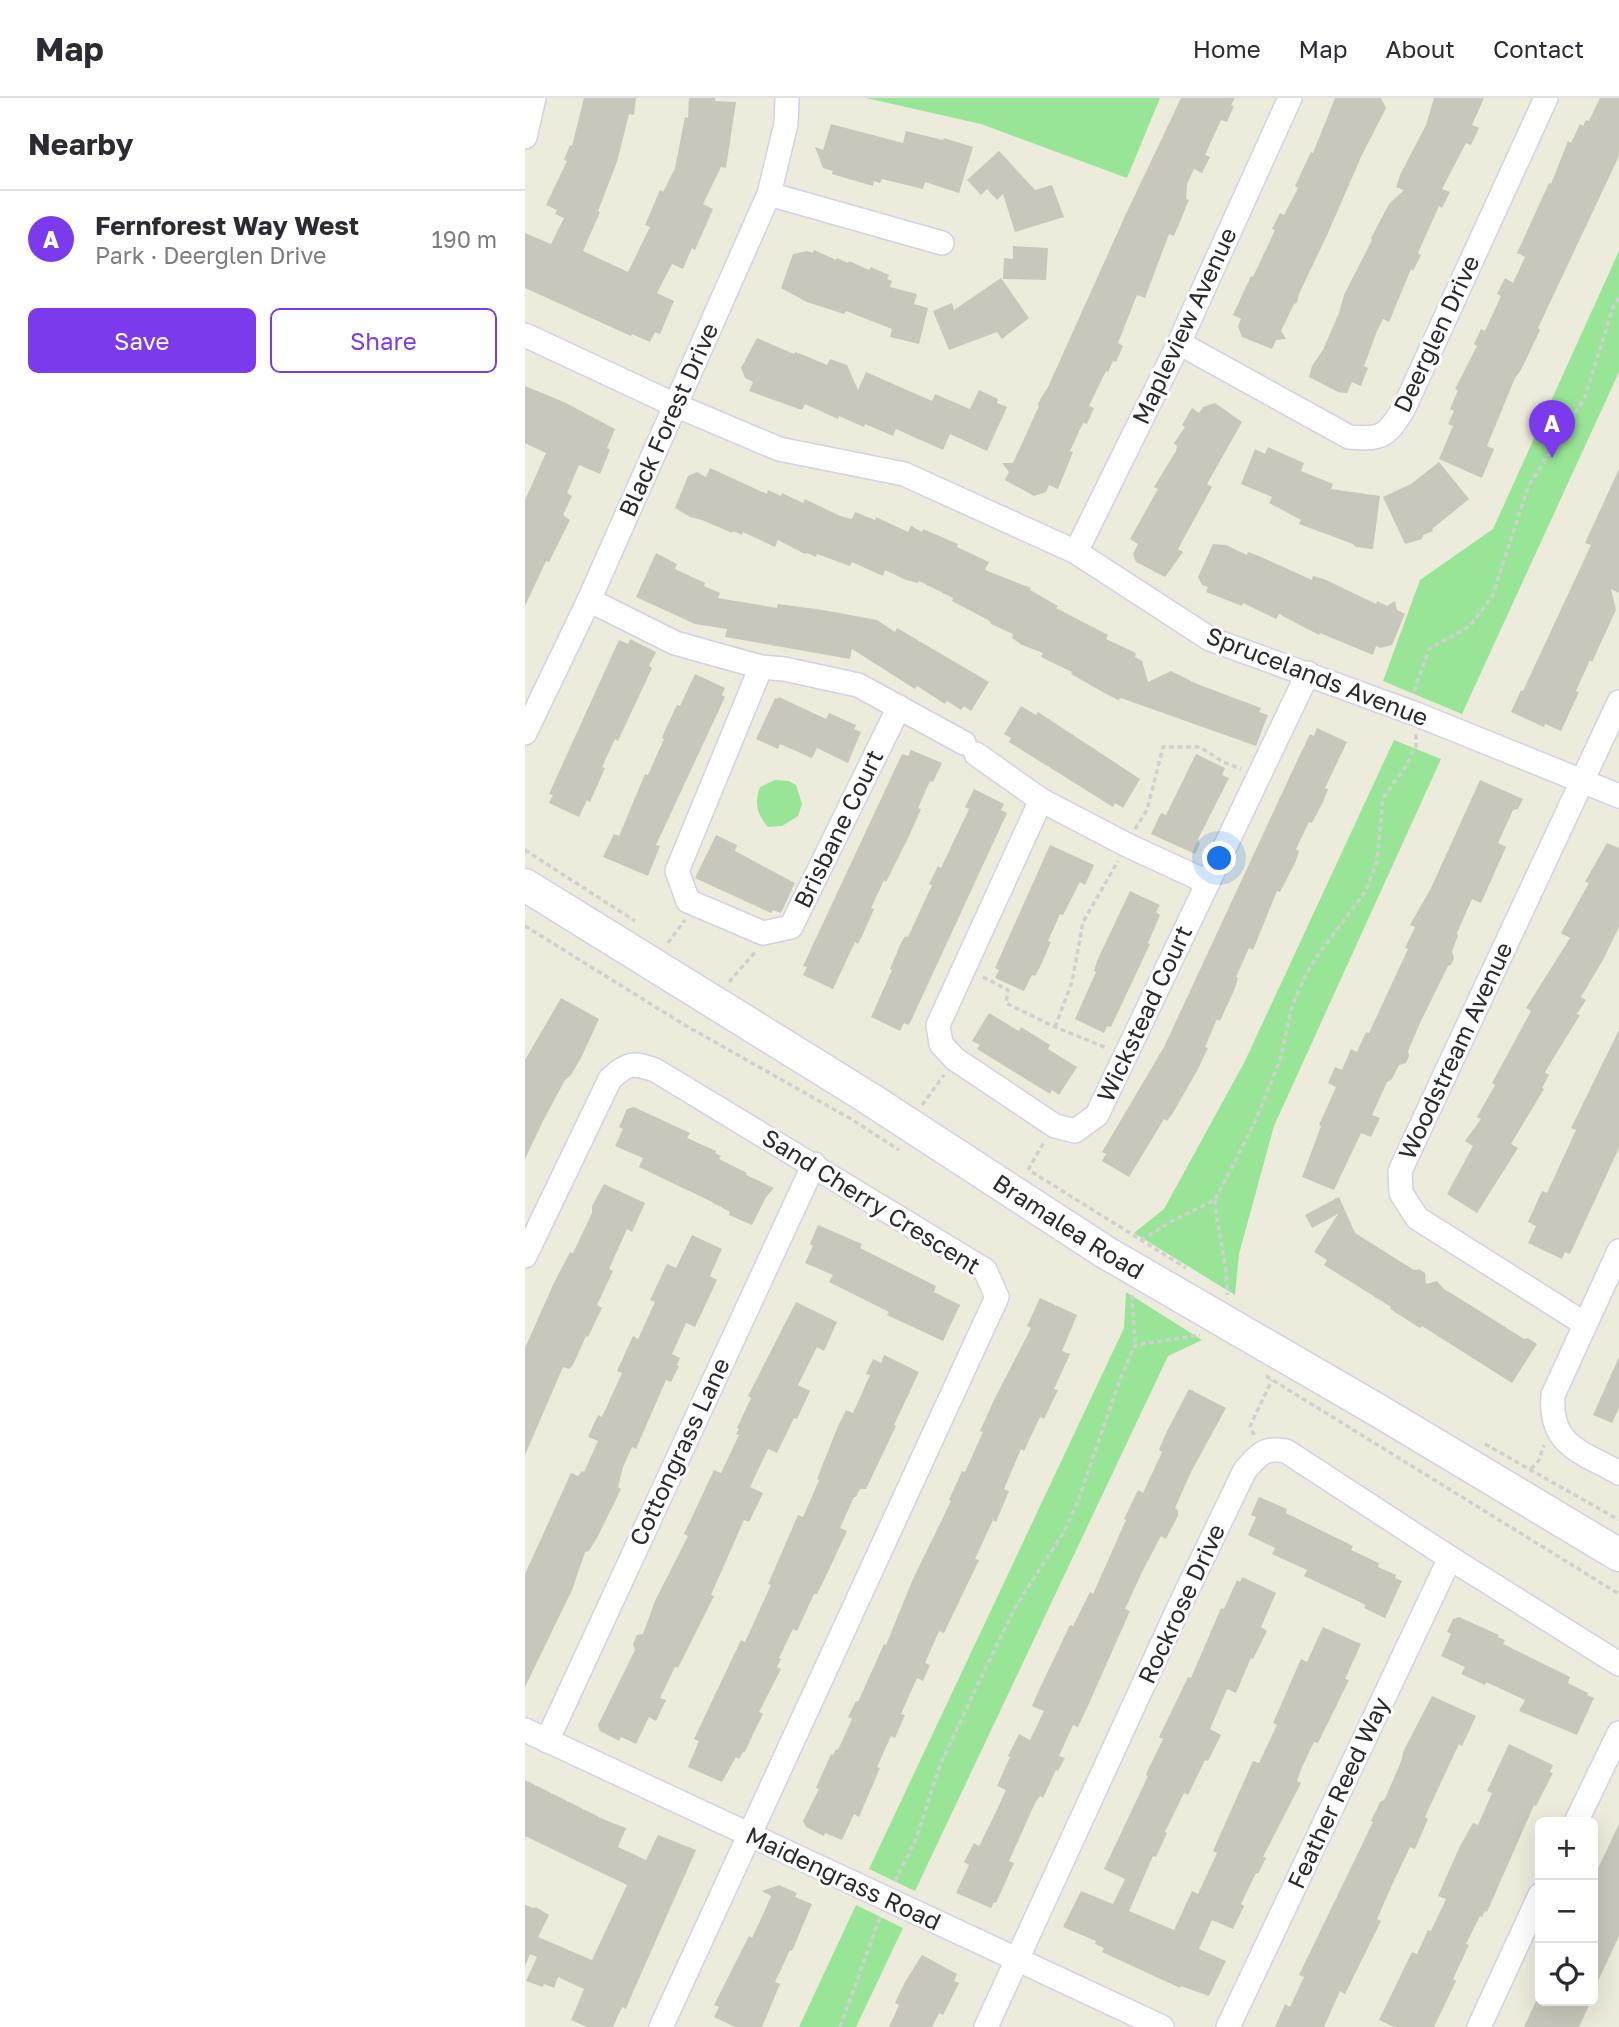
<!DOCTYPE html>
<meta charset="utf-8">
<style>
:root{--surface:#fff;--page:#f2f2f3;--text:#2b2b33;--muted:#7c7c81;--line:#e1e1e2;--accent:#7c3aed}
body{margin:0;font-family:"Golos Text",sans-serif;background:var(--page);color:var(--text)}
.controls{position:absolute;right:21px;bottom:21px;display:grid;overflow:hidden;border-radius:10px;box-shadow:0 7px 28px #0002}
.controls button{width:63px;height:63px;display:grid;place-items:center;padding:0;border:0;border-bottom:2px solid var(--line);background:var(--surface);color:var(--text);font:35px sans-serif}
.you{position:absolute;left:695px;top:761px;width:24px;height:24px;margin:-18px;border:5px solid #fff;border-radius:50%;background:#1a73e8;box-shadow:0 0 0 10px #1a73e833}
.badge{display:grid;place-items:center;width:46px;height:46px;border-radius:50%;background:var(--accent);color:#fff;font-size:23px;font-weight:700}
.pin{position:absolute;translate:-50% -58px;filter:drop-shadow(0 2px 4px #0008)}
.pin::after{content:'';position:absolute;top:37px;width:24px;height:21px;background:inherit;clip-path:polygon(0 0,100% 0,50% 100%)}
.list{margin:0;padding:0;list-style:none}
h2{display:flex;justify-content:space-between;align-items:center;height:91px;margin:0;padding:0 28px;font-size:30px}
h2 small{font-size:23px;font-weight:400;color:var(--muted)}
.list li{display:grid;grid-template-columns:46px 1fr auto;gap:21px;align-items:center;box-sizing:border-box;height:98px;padding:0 28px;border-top:2px solid var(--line)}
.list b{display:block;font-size:26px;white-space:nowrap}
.list p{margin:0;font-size:23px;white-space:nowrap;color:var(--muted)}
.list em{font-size:23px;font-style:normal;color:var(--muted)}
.actions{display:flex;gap:14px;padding:21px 28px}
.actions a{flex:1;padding:16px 0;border:2px solid var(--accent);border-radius:10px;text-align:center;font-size:24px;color:var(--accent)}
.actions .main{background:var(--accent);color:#fff}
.icon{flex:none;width:38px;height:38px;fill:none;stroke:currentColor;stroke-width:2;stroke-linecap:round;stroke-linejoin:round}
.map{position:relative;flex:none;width:1094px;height:1929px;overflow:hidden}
header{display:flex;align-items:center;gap:42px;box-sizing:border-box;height:98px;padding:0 35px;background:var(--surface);border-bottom:2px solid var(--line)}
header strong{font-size:33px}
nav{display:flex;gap:38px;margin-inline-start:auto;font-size:24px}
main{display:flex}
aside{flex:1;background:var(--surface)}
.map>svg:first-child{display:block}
.green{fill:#99e597}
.building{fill:#c8c7bb}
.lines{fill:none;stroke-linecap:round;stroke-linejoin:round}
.street-casing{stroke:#d3d1e3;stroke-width:26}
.secondary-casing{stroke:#d3d1e3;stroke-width:35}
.path{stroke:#d0d0d0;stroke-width:3.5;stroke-dasharray:5 3.5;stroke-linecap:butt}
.street{stroke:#fff;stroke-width:23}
.secondary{stroke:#fff;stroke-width:32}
.labels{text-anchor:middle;stroke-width:6;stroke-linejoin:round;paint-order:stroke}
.street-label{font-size:24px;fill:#2a2a2a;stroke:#fff}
</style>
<header>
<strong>Map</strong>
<nav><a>Home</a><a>Map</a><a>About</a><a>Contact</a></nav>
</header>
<main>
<aside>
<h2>Nearby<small></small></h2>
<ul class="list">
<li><span class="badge">A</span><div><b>Fernforest Way West</b><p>Park · Deerglen Drive</p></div><em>190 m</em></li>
</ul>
<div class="actions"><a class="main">Save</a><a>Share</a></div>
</aside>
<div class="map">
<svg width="1094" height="1929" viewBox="0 0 1094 1929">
<rect width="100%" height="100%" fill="#edebdc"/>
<!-- green -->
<g class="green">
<polygon points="341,0 635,0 602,80 456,26"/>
<polygon points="1094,153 1094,274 937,616 858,583 895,482 968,431"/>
<polygon points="869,642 916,661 749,1028 714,1156 710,1197 609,1135 639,1111 720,963"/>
<path d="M250,682L264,683L271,687L277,706L273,718L257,728L243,729C232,717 229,704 235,689Z"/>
<polygon points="601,1194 677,1242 643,1258 390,1793 344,1771 599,1230"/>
<polygon points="331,1807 378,1830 331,1929 274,1929"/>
</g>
<!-- building -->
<g class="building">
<polygon points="59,0 111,0 109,17 104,16 92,64 73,113 75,114 58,153 103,174 125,129 120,127 135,92 138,94 150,70 160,19 163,20 164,0 190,0 190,3 211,4 201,70 196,69 178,106 188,111 170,152 167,150 158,171 147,166 132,195 149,203 135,236 130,234 125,244 107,236 106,238 0,190 0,135 26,146 39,120 30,116 32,112 21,107 42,63 39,62 45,47 47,48"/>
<polygon points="656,0 710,0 706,7 709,8 702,24 696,22 680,57 685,59 677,75 669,71 662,86 661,101 664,102 649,138 644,136 620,200 612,197 593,245 598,248 591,264 588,263 583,274 581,273 564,308 569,310 562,326 558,325 545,353 548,354 533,391 524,387 521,394 509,398 480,382 484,374 477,365 488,365 514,308 513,306 516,300 523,289 600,118"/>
<polygon points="810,0 856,0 861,10 836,59 803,135 774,196 772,205 769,206 756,233 761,241 751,242 747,251 717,239 713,228 716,221 708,217 726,178 728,179 750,132 747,131 755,115 759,117 773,90 770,88 786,54 788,55"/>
<polygon points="909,0 959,0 947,27 954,30 946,47 941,45 917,91 925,94 917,110 914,108 893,155 896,157 888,173 886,171 864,224 858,221 852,233 839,268 843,270 836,288 827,284 822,295 813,294 784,279 787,268 798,252 814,215 819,197 847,142 846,140 864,106 879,92 871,89 875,77 901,27"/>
<polygon points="1075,0 1094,0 1094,58 1013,230 1015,232 996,272 990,280 962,348 969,351 957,380 914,361 928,328 923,326 929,313 925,311 933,292 930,291 952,248 949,246 956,231 960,233 976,198 972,196 980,180 988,185 1000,159 992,155 1024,85 1026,86 1043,43 1046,45 1055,26 1058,28 1061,22 1064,23"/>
<polygon points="306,26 378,45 381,33 418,42 419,40 448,49 434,95 400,84 398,91 357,81 355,85 349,83 348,88 307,76 308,73 298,70 290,49 298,52"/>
<polygon points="474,53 510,92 527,87 539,119 490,134 478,96 472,102 462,91 456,97 442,82"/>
<polygon points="488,148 523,150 521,182 478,181 479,160 488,161"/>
<polygon points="289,152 311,162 312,160 323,165 324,163 344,172 346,169 364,177 362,181 367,183 365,189 392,196 389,206 403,210 394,246 365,239 367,231 321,213 319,216 282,204 256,190 268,156 282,153 288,155"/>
<polygon points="476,180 504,220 477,241 472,234 424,252 408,213 427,205 429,212"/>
<polygon points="232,240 269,256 270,254 281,258 302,267 305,261 322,267 333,292 341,274 407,303 410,296 445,311 454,292 473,301 472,305 482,309 462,353 425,336 418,352 371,331 368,338 340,326 339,329 314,318 313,321 280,306 277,312 224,293 228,284 220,280 216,270"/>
<polygon points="0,288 41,305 90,331 82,350 85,352 75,376 54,367 42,395 47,398 38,417 45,422 24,464 21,463 0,508 0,402 21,355 0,345"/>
<polygon points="690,305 717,324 682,386 687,389 653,451 658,454 640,479 611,464 608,456 613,446 605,441 633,391 629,389 651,353 652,348 649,345 660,329 657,327 667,310 674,315 678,309"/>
<polygon points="743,349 779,365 776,373 808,386 806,391 855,398 848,451 831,449 828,446 774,426 776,422 744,405 747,399 716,386 730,351 740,356"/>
<polygon points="914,364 944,401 907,431 908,433 898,437 897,441 880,446 858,399 886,386"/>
<polygon points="185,370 242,396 243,392 256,398 257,395 278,405 280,401 315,418 327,421 330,414 350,422 351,419 383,434 386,428 397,434 398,431 433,446 432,449 464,464 460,472 506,490 505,492 533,508 531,510 583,537 581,541 611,555 610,559 617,563 623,584 646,573 672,586 736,610 734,614 743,617 731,648 596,600 593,602 576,593 546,576 547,574 516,559 518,555 497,547 487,540 488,536 466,526 465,523 427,503 428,500 394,483 393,485 381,482 360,472 358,478 327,464 325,468 292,456 291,459 282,455 280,456 253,442 250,449 218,434 217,437 208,433 207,435 177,422 165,419 150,410 163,378 172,374 181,379"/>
<polygon points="1094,371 1094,495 1086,491 1091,512 1067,564 1065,562 1051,593 1054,594 1036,633 1020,626 1019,629 986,614 996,592 998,593 1066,447 1060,445"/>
<polygon points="688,446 701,447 722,457 723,454 734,458 787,482 788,478 799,481 851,506 852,503 862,508 870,503 872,512 880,516 867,547 855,550 851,548 848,557 795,535 794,537 754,516 751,521 718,505 717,508 681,494 683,489 677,487 673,479"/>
<polygon points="131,455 152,466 150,471 180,485 179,488 195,495 193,500 252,510 253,506 298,512 352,522 370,534 372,530 464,584 446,613 439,608 436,612 422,603 420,606 392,588 390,591 327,551 325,561 200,539 202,531 170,526 111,499"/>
<polygon points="105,541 131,554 124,568 127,570 93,643 90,641 77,669 80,670 65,704 62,702 54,719 24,705 28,697 24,696 94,542 103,546"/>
<polygon points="170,576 200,590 197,597 200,599 131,747 135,748 123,778 78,759 89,736 94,738 120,676 123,677 139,641 137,640 141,630 152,607 155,608"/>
<polygon points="254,599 301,621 304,615 331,627 329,631 336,634 323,665 292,650 287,660 255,646 253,651 231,641 250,600 253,601"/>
<polygon points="496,608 511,617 513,614 615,681 598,710 590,705 588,709 484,644 486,640 479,636"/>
<polygon points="792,630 822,644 800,690 803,691 799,702 787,725 784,724 771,751 774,753 771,763 755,794 752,793 728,852 724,850 711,879 713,880 710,890 695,923 692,921 680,949 683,950 673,971 648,1015 642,1023 639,1021 604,1079 577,1063 581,1056 577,1054 639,949 772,663 785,636 789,638"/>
<polygon points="386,652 417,665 408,684 405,683 393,710 396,711 385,736 361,784 359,782 346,810 349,811 338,836 333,846 330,844 308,891 278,877 282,869 278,868 377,656 383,658"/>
<polygon points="671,656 700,670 697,677 704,680 673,741 675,746 670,756 626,736 636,715 641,717"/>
<polygon points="955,682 998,701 993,711 988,712 973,745 981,749 956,805 947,801 932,835 933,838 927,853 929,860 926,867 923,868 895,925 883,953 884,958 881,965 874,967 867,981 862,984 847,1017 855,1020 846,1039 836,1035 809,1092 777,1079 796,1028 794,1027 811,989 803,985 810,969 817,972 826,951 832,954 841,934 844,935 883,851 880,850 890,829 885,827 906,790"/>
<polygon points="449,691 479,706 476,712 482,715 384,927 379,925 375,933 346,919 367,872 365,871 375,847 380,838 383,839 407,787 404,786 413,768 416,770 444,711 440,709"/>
<polygon points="191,737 212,747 210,753 270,785 256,815 248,812 246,815 170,780"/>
<polygon points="1082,745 1094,750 1094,829 1078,862 1056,899 1061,902 1052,916 1055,917 1020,974 1024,977 1017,990 1019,991 986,1046 993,1050 952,1115 922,1096 948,1048 940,1043 956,1021 952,1019 970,987 967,985 1006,913 1001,910 1045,840 1036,835 1064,785 1060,784"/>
<polygon points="525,747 569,767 560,787 555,784 538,817 535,816 523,843 526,844 515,869 510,878 507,877 499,893 470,880 474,872 470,870"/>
<polygon points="605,793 635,807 631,814 635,817 623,845 625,846 586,929 582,928 579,935 550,921 571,874 569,873 572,863"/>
<polygon points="36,900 74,921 56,960 46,977 40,982 18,1023 0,1061 0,962"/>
<polygon points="464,915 494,933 496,929 525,947 523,951 552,969 534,997 527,992 525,996 452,951 455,947 447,943"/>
<polygon points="1094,932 1094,1050 1045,1156 1040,1154 1037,1161 1003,1145 1011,1128 1003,1124 1017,1093 1022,1095 1051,1032 1046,1030"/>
<polygon points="109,1009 165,1035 162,1040 191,1053 190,1055 196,1058 194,1061 222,1075 221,1077 249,1090 241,1099 227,1127 204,1117 205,1114 183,1102 114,1069 118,1060 90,1048 98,1031 94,1029 102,1011"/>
<polygon points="79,1086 120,1105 107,1134 102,1131 84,1171 88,1173 72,1207 77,1210 63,1239 61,1238 48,1267 44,1271 38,1269 0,1357 0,1250 28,1187 45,1154 48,1155 67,1115 67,1108"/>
<polygon points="814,1099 830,1135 889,1172 894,1171 900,1175 901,1186 912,1183 919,1191 950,1210 999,1241 1003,1240 1012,1246 987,1285 897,1228 895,1230 865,1211 866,1209 799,1167 802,1162 789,1154 813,1116 787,1130 780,1117"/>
<polygon points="293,1127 337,1146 335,1150 411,1188 409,1194 435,1207 418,1243 362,1217 364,1214 304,1184 308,1177 280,1165 288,1148 285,1146"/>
<polygon points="167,1137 197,1151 185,1178 192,1182 170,1229 161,1225 147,1256 155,1260 152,1267 154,1268 146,1284 141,1282 111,1351 107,1349 98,1369 93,1389 96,1391 73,1438 64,1453 60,1454 47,1492 0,1589 0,1476 46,1375 53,1378 57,1373 59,1374 73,1343 63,1339 73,1317 77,1319 97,1275 92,1273 108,1238 113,1241 130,1204 125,1202 142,1166 151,1170"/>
<polygon points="515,1200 552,1217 537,1253 545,1256 529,1291 533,1292 519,1321 515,1319 499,1353 496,1351 479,1391 484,1393 471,1424 468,1422 450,1461 454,1462 419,1535 414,1533 400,1565 405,1567 398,1583 392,1580 376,1616 380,1617 370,1640 366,1638 352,1669 355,1670 334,1719 329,1716 317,1742 300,1735 299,1738 281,1729 278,1723 294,1691 291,1690 306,1656 308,1657 311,1651 313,1652 327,1621 323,1619 331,1603 333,1604 359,1546 361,1547 388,1481 426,1403 424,1402 437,1373 440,1374 458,1334 455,1333 468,1304 506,1230 502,1228"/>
<polygon points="271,1204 312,1224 299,1253 292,1249 273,1287 285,1293 272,1321 269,1320 252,1355 243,1351 225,1389 238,1395 224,1424 219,1422 186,1497 189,1498 153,1570 150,1569 135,1600 141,1602 131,1623 124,1619 111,1646 96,1639 94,1643 75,1633 73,1627 110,1552 108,1546 112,1537 118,1536 130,1503 163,1438 159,1436 189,1372 196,1375 214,1337 211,1336 214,1331 212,1330 226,1300 223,1298"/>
<polygon points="359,1257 394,1274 369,1327 371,1328 341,1391 335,1391 331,1399 329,1399 315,1430 322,1433 300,1480 292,1496 289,1496 272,1533 268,1531 254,1560 256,1561 252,1569 256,1571 234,1614 238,1616 228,1636 220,1654 218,1654 214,1661 211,1659 197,1684 163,1669 174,1643 169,1641 216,1542 220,1544 246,1487 243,1486 273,1417 278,1419 294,1382 292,1381 313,1328 321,1312 328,1315 345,1277 341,1276 348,1261 356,1265"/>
<polygon points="1094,1259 1094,1310 1087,1325 1068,1317"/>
<polygon points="664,1291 701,1310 666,1374 650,1410 653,1412 653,1418 644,1435 641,1441 636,1438 618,1472 600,1511 605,1513 562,1610 553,1629 548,1627 534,1658 540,1660 533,1673 531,1672 518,1700 515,1698 510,1705 484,1763 489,1765 471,1805 469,1804 466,1810 431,1795 444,1767 439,1764 449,1745 454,1748 469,1718 481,1692 472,1688 485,1659 483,1658 494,1636 505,1642 519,1613 507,1608 514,1592 545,1527 548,1528 565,1494 568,1496 601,1422 599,1421 613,1392 618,1395 637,1354 634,1352 641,1335"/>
<polygon points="734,1399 762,1411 761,1415 828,1448 826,1452 854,1465 853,1469 871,1477 870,1480 877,1483 860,1520 839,1510 841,1507 779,1478 782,1472 747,1456 750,1450 723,1437 731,1419 726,1417"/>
<polygon points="717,1479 751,1495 736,1529 742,1533 728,1561 726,1560 711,1595 702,1591 685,1631 696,1637 683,1663 680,1662 663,1697 659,1695 640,1734 642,1735 631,1759 628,1758 604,1813 649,1832 667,1793 673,1796 692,1755 688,1753 728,1663 734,1665 752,1627 748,1625 776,1561 782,1564 798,1529 836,1546 820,1581 824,1582 793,1645 789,1644 777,1669 772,1683 776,1685 738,1759 741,1760 733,1776 731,1775 716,1806 719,1808 708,1831 687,1822 674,1851 701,1863 684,1898 656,1888 655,1890 577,1854 579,1850 570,1846 571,1843 538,1829 556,1793 588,1806 600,1781 579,1771 623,1678 621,1677 623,1672 638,1641 634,1639 663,1579 666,1580 696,1510 699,1511 712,1482 715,1484"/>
<polygon points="934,1519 974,1537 973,1539 980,1542 978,1546 1045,1579 1043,1585 1063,1595 1062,1597 1069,1600 1052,1637 994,1613 1000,1602 961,1584 960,1587 936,1576 940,1569 916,1558 926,1536 922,1534 928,1521"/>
<polygon points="907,1598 951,1618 937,1648 934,1646 918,1680 900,1719 903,1721 890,1751 885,1749 867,1787 852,1821 856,1823 820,1896 815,1893 799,1929 750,1929 760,1906 765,1909 779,1879 774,1877 848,1724 846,1723 855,1704 860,1701 877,1661 878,1654"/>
<polygon points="984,1646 1028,1667 1025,1674 1028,1675 1011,1708 1009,1707 962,1814 960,1813 957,1819 955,1818 941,1846 944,1847 928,1881 931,1883 909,1929 869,1929 854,1922 887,1854 892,1856 903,1832 906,1833 921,1801 913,1798 934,1750 948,1725 953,1727 967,1695 962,1693"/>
<polygon points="0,1682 80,1722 101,1730 93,1749 121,1762 133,1737 171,1752 108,1894 101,1911 97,1909 88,1929 62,1929 46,1922 59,1891 33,1879 29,1890 19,1886 18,1889 1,1883 12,1859 5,1856 0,1868 0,1807 8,1810 11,1809 24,1817 13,1839 67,1862 102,1787 0,1738"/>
<polygon points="1094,1726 1094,1838 1068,1894 1068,1781"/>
<polygon points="254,1787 272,1795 270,1799 287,1806 267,1853 265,1852 250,1884 255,1886 237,1929 210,1929 189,1919 194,1909 189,1907 224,1838 227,1840 240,1812 246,1798 237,1793"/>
<polygon points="397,1857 432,1876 429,1883 434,1885 418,1917 414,1915 407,1929 364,1929 374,1907 370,1905 380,1884"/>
<polygon points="1011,1903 1066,1903 1054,1929 999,1929"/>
</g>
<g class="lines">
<!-- street casing -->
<g class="street-casing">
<g id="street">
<polyline points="0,39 9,0"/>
<polyline points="244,96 417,145"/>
<polyline points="0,237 150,307 254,351 379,376 551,454 685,541 891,616 1094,698"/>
<path d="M654,245L824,339C857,342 862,338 879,310L1021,0"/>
<polyline points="551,454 654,245 765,0"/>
<polyline points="64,502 150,545 236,569 259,571 333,587 439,645"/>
<polyline points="236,569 152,773 163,803 238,835 266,829 374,609"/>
<polyline points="0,635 64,502 244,96 261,26 262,0"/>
<polyline points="451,656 516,702 602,747 682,784"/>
<polyline points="516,702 413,927 416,946 430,961 530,1028 550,1033 572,1017 783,575"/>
<path d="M1094,1153L1028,1297C1024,1348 1056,1353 1094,1375"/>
<path d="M0,1158L85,981C103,965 107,964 130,972L460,1172L472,1199L136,1929"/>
<polyline points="1060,1226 892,1120 876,1095 875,1073 1094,604"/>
<polyline points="0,1632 637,1929"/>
<polyline points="22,1643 289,1066"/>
<polyline points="1051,1724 1094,1635"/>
<path d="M461,1929L654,1509L720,1372C735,1356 738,1349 761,1353L925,1460L1094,1566"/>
<polyline points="703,1929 925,1460"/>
<polyline points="954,1929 1015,1797"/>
</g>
</g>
<!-- secondary casing -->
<g class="secondary-casing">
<g id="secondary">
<path id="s1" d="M0,787L342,999L580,1154L854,1313L1094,1457"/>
</g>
</g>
<!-- path -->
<g class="path">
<polyline points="889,593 904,551 945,528 967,499 1003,389 1060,299 1088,209 1094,200"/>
<polyline points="610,731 622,712 638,649 675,649 698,664 716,671"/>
<polyline points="0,752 110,823"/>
<polyline points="0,828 158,926 326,1021 374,1052"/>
<polyline points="143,845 160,822"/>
<polyline points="458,879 483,892 481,905 530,929 582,950"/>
<polyline points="204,884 231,853"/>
<polyline points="530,929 547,884 558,824 593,763"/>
<polyline points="397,1007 419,977"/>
<polyline points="503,1072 519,1044"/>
<polyline points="507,1074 661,1170"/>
<path d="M690,1102C692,1134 703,1166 702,1197"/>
<polyline points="616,1142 649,1122 690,1102 729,1026 755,962 767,908 781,876 795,854 841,793 852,763 858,700 881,668 891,648 891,636"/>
<polyline points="607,1197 610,1247"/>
<polyline points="741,1278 1094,1496"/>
<polyline points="729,1337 725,1328 747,1282"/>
<polyline points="960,1346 1094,1422"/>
<polyline points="1006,1371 1014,1362 1019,1347"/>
<polyline points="370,1783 391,1741 415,1667 462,1567 492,1506 539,1434 553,1403 594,1284 610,1247 675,1237"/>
<polyline points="315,1929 355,1819"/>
</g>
<!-- street -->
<use href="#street" class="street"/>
<!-- secondary -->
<use href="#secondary" class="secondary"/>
</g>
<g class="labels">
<!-- street labels -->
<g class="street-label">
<text transform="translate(660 228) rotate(-65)" y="8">Mapleview Avenue</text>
<text transform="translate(912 236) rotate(-65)" y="8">Deerglen Drive</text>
<text transform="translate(144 322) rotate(-66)" y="8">Black Forest Drive</text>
<text transform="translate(792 579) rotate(21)" y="8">Sprucelands Avenue</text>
<text transform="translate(314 731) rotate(-64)" y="8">Brisbane Court</text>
<text transform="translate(620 916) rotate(-65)" y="8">Wickstead Court</text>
<text transform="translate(931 953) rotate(-65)" y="8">Woodstream Avenue</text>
<text transform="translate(346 1104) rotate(32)" y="8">Sand Cherry Crescent</text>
<text dy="8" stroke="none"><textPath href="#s1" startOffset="642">Bramalea Road</textPath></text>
<text transform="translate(155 1354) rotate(-65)" y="8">Cottongrass Lane</text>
<text transform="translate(657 1506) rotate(-65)" y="8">Rockrose Drive</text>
<text transform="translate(814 1695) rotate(-65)" y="8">Feather Reed Way</text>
<text transform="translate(318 1781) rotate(25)" y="8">Maidengrass Road</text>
</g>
</g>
</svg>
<div class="controls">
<button>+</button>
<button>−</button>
<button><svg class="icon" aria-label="locate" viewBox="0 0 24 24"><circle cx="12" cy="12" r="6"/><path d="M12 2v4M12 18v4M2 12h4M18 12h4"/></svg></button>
</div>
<div class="you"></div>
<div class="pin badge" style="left:1027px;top:360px">A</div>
</div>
</main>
